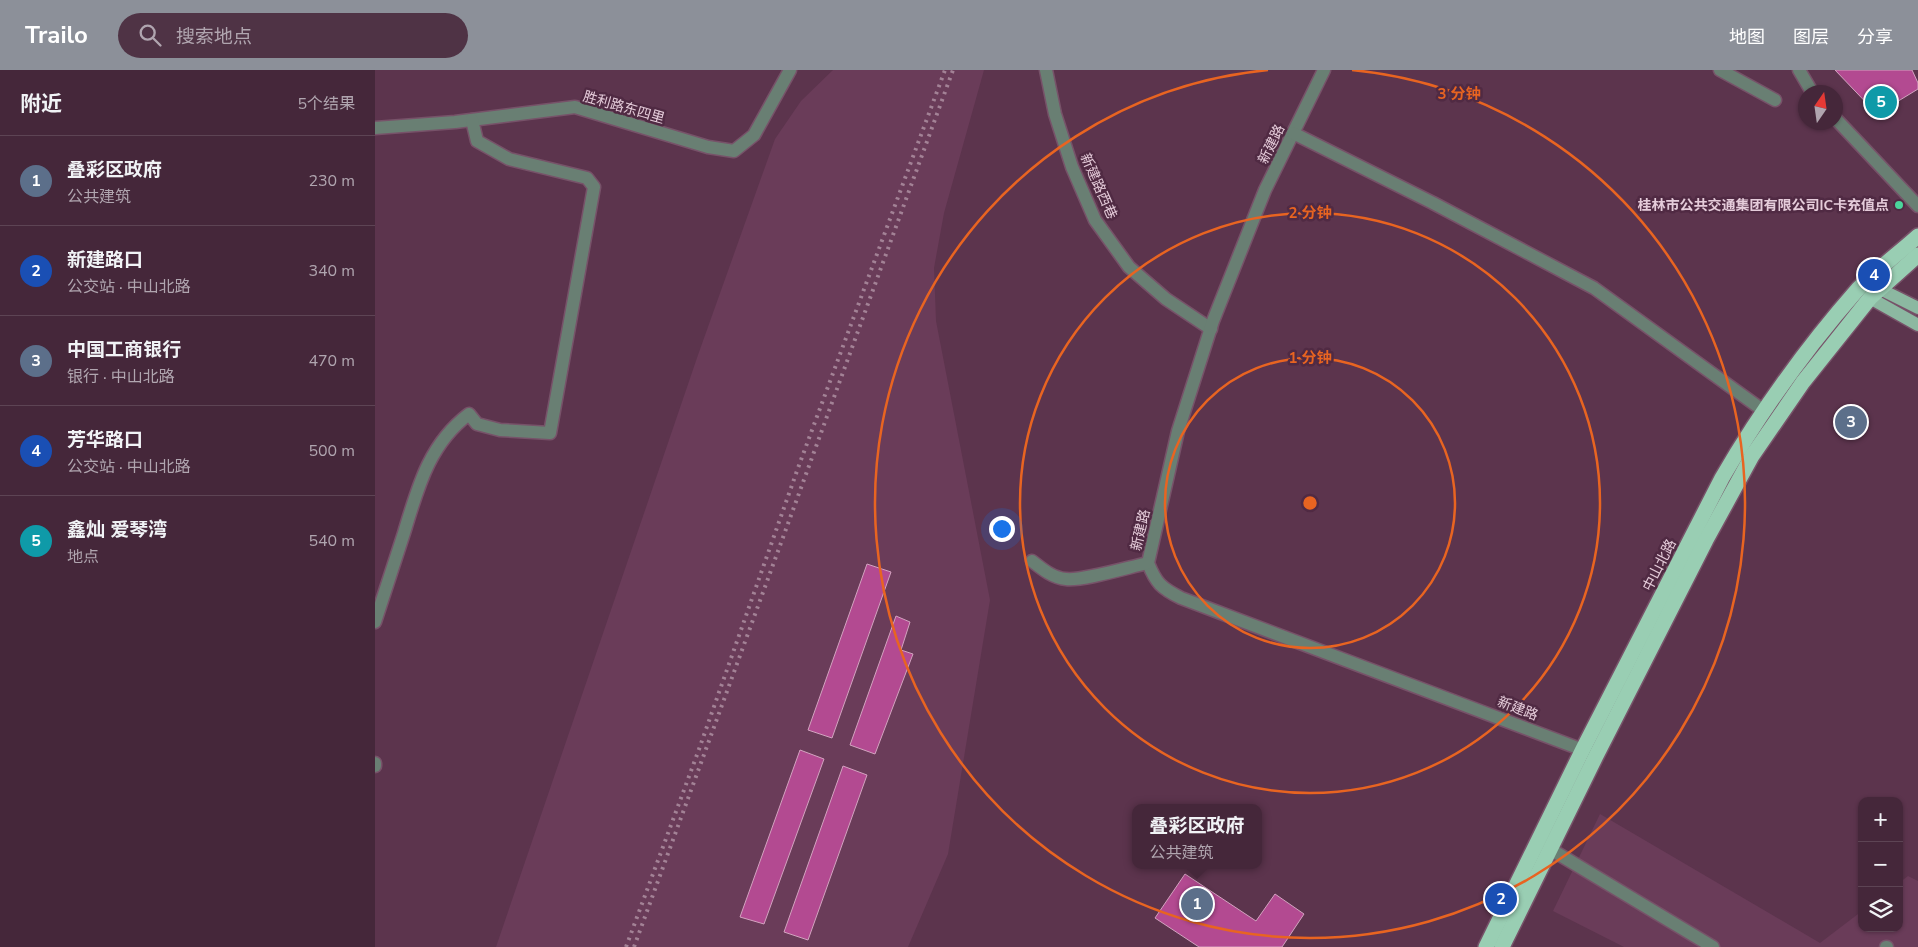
<!DOCTYPE html>
<html lang="zh">
<meta charset="utf-8">
<style>
:root{--surface:#45273a;--page:#4f3345;--text:#f1f3f6;--muted:#b0a5af;--line:#5d4454;--accent:#8c9099}
body{margin:0;font-family:"Nunito Sans","Noto Sans SC",sans-serif;background:var(--page);color:var(--text)}
.controls{position:absolute;right:15px;bottom:15px;display:grid;overflow:hidden;border-radius:10px;box-shadow:0 1px 4px #0004}
.controls button{width:45px;height:45px;display:grid;place-items:center;padding:0;border:0;border-bottom:1px solid var(--line);background:var(--surface);color:var(--text);font:25px sans-serif}
.compass{position:absolute;left:1423px;top:15px;width:45px;height:45px;border-radius:50%;background:var(--surface);box-shadow:0 1px 4px #0004;rotate:13deg}
.you{position:absolute;left:626px;top:458px;width:18px;height:18px;margin:-12px;border:4px solid #fff;border-radius:50%;background:#1a73e8;box-shadow:0 0 0 8px #1a73e833}
.badge{display:grid;place-items:center;width:32px;height:32px;border-radius:50%;background:var(--accent);color:#fff;font-size:16px;font-weight:700}
.pin{position:absolute;translate:-50% -50%;border:2px solid #fff;box-shadow:0 1px 5px #0006}
.popup{position:absolute;left:757px;top:734px;width:130px;height:65px;box-sizing:border-box;display:grid;place-content:center;border-radius:10px;background:var(--surface);filter:drop-shadow(0 1px 4px #0005);font-size:16px;white-space:nowrap;color:var(--muted)}
.popup b{font-size:19px;color:var(--text)}
.popup::after{content:'';position:absolute;left:50%;top:100%;margin-left:-10px;border:10px solid transparent;border-top-color:var(--surface)}
.list{margin:0;padding:0;list-style:none}
h2{display:flex;justify-content:space-between;align-items:center;height:65px;margin:0;padding:0 20px;font-size:21px}
h2 small{font-size:16px;font-weight:400;color:var(--muted)}
.list li{display:grid;grid-template-columns:32px 1fr auto;gap:15px;align-items:center;box-sizing:border-box;height:90px;padding:0 20px;border-top:1px solid var(--line)}
.list b{display:block;font-size:19px;white-space:nowrap}
.list p{margin:0;font-size:16px;white-space:nowrap;color:var(--muted)}
.list em{font-size:16px;font-style:normal;color:var(--muted)}
.icon{flex:none;width:28px;height:28px;fill:none;stroke:currentColor;stroke-width:2;stroke-linecap:round;stroke-linejoin:round}
.map{position:relative;flex:none;width:1543px;height:877px;overflow:hidden}
header{display:flex;align-items:center;gap:30px;box-sizing:border-box;height:70px;padding:0 25px;background:var(--accent);color:#fff}
header strong{font-size:24px}
nav{display:flex;gap:28px;margin-inline-start:auto;font-size:18px}
.search{width:350px;height:45px;background:var(--page);display:flex;align-items:center;gap:12px;box-sizing:border-box;padding:0 18px;border-radius:28px;color:var(--muted);font-size:19px}
main{display:flex}
aside{flex:1;background:var(--surface)}
.map>svg:first-child{display:block}
.built{fill:#6a3c59}
.building{fill:#b34a91;stroke:#d3a3c0}
.lines{fill:none;stroke-linecap:round;stroke-linejoin:round}
.minor-casing{stroke:#775269;stroke-width:15}
.major-casing{stroke:#775269;stroke-width:15}
.highway-casing{stroke:#775269;stroke-width:18}
.minor{stroke:#697f73;stroke-width:12}
.major{stroke:#8cb8a1;stroke-width:12}
.highway{stroke:#99ceb3;stroke-width:15}
.rail{stroke:#a38296;stroke-width:4;stroke-dasharray:2.5 5;stroke-linecap:butt}
.ring{fill:none;stroke:#e86421;stroke-width:2.5}
.poi-dot{fill:#4bd49b;stroke:#502a43;stroke-width:2}
.labels{text-anchor:middle;stroke-width:5;stroke-linejoin:round;paint-order:stroke}
.street-label{font-size:14px;fill:#e5ccda;stroke:#502a43}
.poi-label{font-size:14px;font-weight:bold;fill:#e5ccda;stroke:#502a43;text-anchor:end}
.centre{fill:#e86421;stroke:#502a43;stroke-width:2.5}
.ring-label{font-size:15px;text-anchor:middle;font-weight:bold;fill:#e86421;stroke:#502a43;stroke-width:5;stroke-linejoin:round;paint-order:stroke}
</style>
<header>
<strong>Trailo</strong>
<div class="search"><svg class="icon" aria-label="search" viewBox="0 0 24 24"><circle cx="10" cy="10" r="6"/><path d="M15 15l6 6"/></svg>搜索地点</div>
<nav><a>地图</a><a>图层</a><a>分享</a></nav>
</header>
<main>
<aside>
<h2>附近<small>5个结果</small></h2>
<ul class="list">
<li><span class="badge" style="background:#5c6f8a">1</span><div><b>叠彩区政府</b><p>公共建筑</p></div><em>230 m</em></li>
<li><span class="badge" style="background:#1a4fb4">2</span><div><b>新建路口</b><p>公交站 · 中山北路</p></div><em>340 m</em></li>
<li><span class="badge" style="background:#5c6f8a">3</span><div><b>中国工商银行</b><p>银行 · 中山北路</p></div><em>470 m</em></li>
<li><span class="badge" style="background:#1a4fb4">4</span><div><b>芳华路口</b><p>公交站 · 中山北路</p></div><em>500 m</em></li>
<li><span class="badge" style="background:#0f9aa8">5</span><div><b>鑫灿 爱琴湾</b><p>地点</p></div><em>540 m</em></li>
</ul>
</aside>
<div class="map">
<svg width="1543" height="877" viewBox="0 0 1543 877">
<rect width="100%" height="100%" fill="#5c344d"/>
<!-- built -->
<g class="built">
<polygon points="458,0 609,0 569,143 559,198 561,251 615,530 573,784 533,877 121,877 323,285 400,69 426,31"/>
<polygon points="1225,744 1445,873 1487,841 1487,858 1524,858 1524,813 1533,806 1543,811 1543,877 1249,877 1178,841"/>
</g>
<!-- building -->
<g class="building">
<polygon points="1460,0 1537,0 1543,13 1543,19 1502,44"/>
<polygon points="492,494 516,502 457,668 433,660"/>
<polygon points="521,546 535,552 526,580 538,584 500,684 475,675"/>
<polygon points="425,680 449,689 389,854 365,847"/>
<polygon points="468,696 492,705 433,870 409,862"/>
<polygon points="810,804 881,851 900,824 929,844 907,877 824,877 780,848"/>
</g>
<g class="lines">
<!-- minor casing -->
<g class="minor-casing">
<g id="minor">
<polyline points="671,0 680,44 697,97 720,150 754,197 791,229 836,259"/>
<path d="M949,0L890,120L838,251L803,361L773,493C781,513 786,518 806,528L1216,683"/>
<polyline points="1345,0 1400,30"/>
<polyline points="1424,0 1437,22"/>
<polyline points="1460,48 1543,136"/>
<polyline points="0,58 80,52 200,37 333,77 359,81 379,65 415,0"/>
<polyline points="918,63 1058,133 1219,218 1389,341"/>
<path d="M657,491C667,499 678,508 691,509C708,511 754,497 773,493"/>
<path d="M0,552C10,522 19,493 29,463C43,417 54,374 94,344L102,354L125,360L175,363L219,117L212,108L134,89L102,71L97,50"/>
<polyline points="0,696 0,693"/>
<polyline points="1175,779 1338,877"/>
<polyline points="1511,877 1512,877"/>
</g>
</g>
<!-- major casing -->
<g class="major-casing">
<g id="major">
<polyline points="1505,219 1543,238"/>
<polyline points="1495,228 1543,255"/>
</g>
</g>
<!-- highway casing -->
<g class="highway-casing">
<g id="highway">
<path d="M1111,877L1208,679L1347,408C1386,341 1432,277 1483,219C1501,200 1523,184 1543,166"/>
<polyline points="1127,877 1221,686 1331,470 1377,386 1428,312 1495,228 1543,185"/>
</g>
</g>
<!-- minor -->
<use href="#minor" class="minor"/>
<!-- major -->
<use href="#major" class="major"/>
<!-- highway -->
<use href="#highway" class="highway"/>
<!-- rail -->
<g class="rail">
<polyline points="251,877 323,682 423,398 570,0"/>
<polyline points="259,877 578,0"/>
</g>
</g>
<!-- distance rings -->
<g class="ring">
<circle cx="935" cy="433" r="145"/>
<circle cx="935" cy="433" r="290"/>
<path d="M977 0A435 435 0 1 1 893 0"/>
</g>
<!-- markers -->
<circle class="poi-dot" cx="1524" cy="135" r="5"/>
<g class="labels">
<!-- street labels -->
<g class="street-label">
<text transform="translate(249 37) rotate(16)" y="5">胜利路东四里</text>
<text transform="translate(896 74) rotate(-64)" y="5">新建路</text>
<text transform="translate(724 116) rotate(66)" y="5">新建路西巷</text>
<text transform="translate(765 460) rotate(-77)" y="5">新建路</text>
<text transform="translate(1284 495) rotate(-63)" y="5">中山北路</text>
<text transform="translate(1143 638) rotate(21)" y="5">新建路</text>
</g>
<!-- poi labels -->
<g class="poi-label">
<text x="1514" y="140">桂林市公共交通集团有限公司IC卡充值点</text>
</g>
</g>
<circle cx="935" cy="433" r="8" class="centre"/>
<g class="ring-label">
<text x="1084" y="29">3 分钟</text>
<text x="935" y="148">2 分钟</text>
<text x="935" y="293">1 分钟</text>
</g>
</svg>
<div class="controls">
<button>+</button>
<button>−</button>
<button><svg class="icon" aria-label="layers" viewBox="0 0 24 24"><path d="M12 4l9 5-9 5-9-5zM3 14l9 5 9-5"/></svg></button>
</div>
<svg class="compass" viewBox="-18 -18 36 36"><path d="M0-13l5 13h-10z" fill="#e53935"/><path d="M0 13l5-13h-10z" fill="#b0a5af"/></svg>
<div class="you"></div>
<div class="pin badge" style="left:822px;top:834px;background:#5c6f8a">1</div>
<div class="popup"><b>叠彩区政府</b>公共建筑</div>
<div class="pin badge" style="left:1126px;top:829px;background:#1a4fb4">2</div>
<div class="pin badge" style="left:1476px;top:352px;background:#5c6f8a">3</div>
<div class="pin badge" style="left:1499px;top:205px;background:#1a4fb4">4</div>
<div class="pin badge" style="left:1506px;top:32px;background:#0f9aa8">5</div>
</div>
</main>
